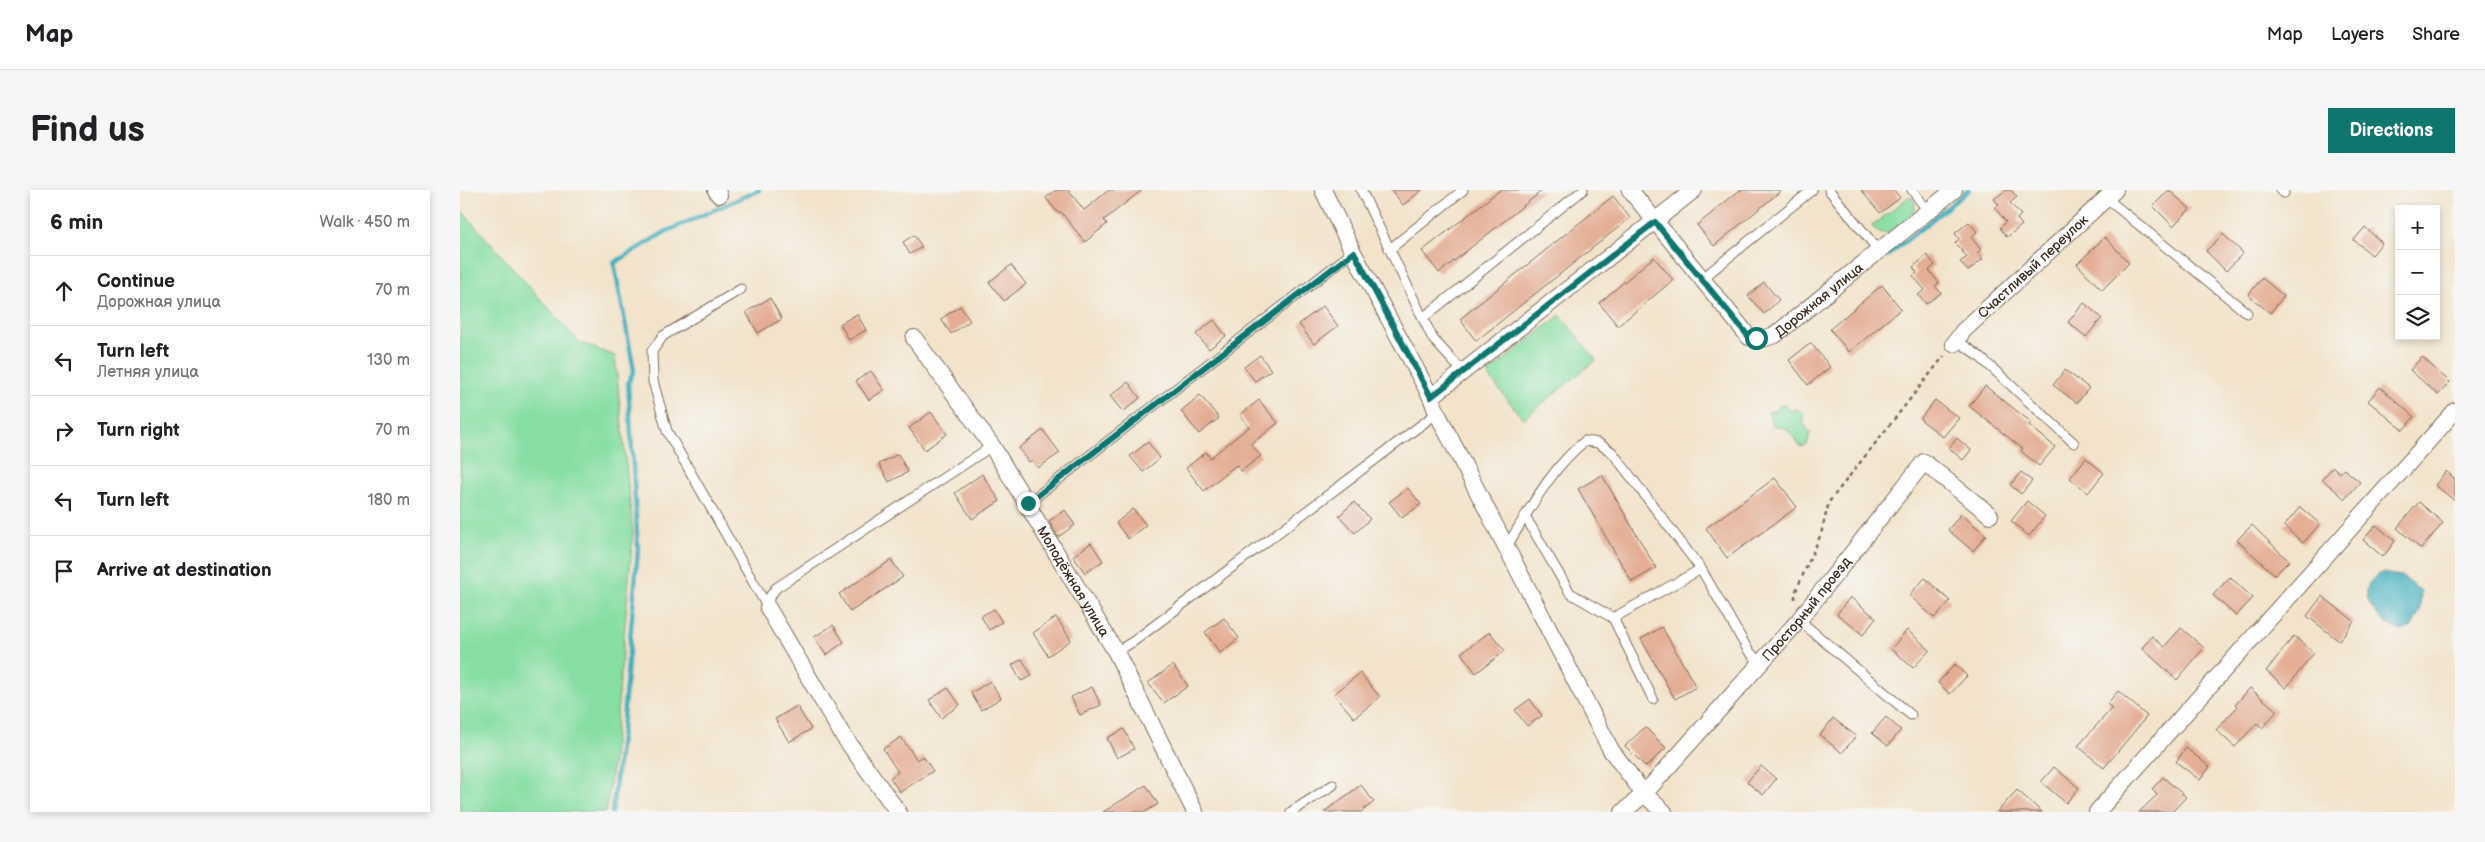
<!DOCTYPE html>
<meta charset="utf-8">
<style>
:root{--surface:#fff;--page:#f6f6f6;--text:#202124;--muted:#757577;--line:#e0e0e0;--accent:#0f766e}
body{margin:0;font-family:"Balsamiq Sans",sans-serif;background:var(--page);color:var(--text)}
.controls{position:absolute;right:15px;top:15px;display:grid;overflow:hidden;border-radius:0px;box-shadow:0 2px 8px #0003}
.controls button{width:45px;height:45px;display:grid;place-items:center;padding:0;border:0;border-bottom:1px solid var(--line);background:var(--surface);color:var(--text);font:25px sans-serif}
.stop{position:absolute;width:15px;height:15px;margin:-11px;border:4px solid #0f766e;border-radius:50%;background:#fff}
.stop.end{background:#0f766e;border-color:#fff;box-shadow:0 1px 5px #0008}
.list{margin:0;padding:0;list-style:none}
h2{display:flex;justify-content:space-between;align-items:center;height:65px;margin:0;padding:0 20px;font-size:21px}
h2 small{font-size:16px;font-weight:400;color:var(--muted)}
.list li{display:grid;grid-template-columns:32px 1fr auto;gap:15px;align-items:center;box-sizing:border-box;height:70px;padding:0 20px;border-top:1px solid var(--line)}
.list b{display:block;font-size:19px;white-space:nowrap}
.list p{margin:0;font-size:16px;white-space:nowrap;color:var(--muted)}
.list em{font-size:16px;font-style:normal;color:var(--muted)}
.icon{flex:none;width:28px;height:28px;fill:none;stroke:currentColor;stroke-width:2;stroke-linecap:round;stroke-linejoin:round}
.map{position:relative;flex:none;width:1995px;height:622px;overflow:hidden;border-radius:0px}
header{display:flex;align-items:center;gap:30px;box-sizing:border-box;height:70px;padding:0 25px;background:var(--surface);border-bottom:1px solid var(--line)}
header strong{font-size:24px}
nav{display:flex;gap:28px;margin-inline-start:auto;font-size:18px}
.intro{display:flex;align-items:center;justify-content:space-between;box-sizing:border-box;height:120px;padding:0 30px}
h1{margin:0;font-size:35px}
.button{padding:12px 22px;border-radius:0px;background:var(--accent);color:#fff;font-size:18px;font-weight:700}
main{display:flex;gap:30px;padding:0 30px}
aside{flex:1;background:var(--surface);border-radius:0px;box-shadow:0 2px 8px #0003}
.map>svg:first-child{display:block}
.green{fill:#86dea3;stroke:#608460}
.water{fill:#40aebe;stroke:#3e6c6e}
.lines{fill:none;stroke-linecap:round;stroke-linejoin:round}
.stream{stroke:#40aebe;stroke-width:4.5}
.building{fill:#e4ad94}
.service-casing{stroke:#7b6b5a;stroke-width:11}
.minor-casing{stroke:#7b6b5a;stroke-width:18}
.path{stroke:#7b6b5a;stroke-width:2.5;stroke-dasharray:4 4;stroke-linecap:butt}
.service{stroke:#fff;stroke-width:9}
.minor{stroke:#fff;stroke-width:16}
.route{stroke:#0f766e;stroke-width:6}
.labels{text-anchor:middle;stroke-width:4.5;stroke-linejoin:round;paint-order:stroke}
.street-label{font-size:14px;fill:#3b2a1e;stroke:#f6f6f2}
</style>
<header>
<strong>Map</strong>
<nav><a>Map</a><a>Layers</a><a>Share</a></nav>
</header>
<div class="intro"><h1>Find us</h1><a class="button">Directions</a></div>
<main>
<aside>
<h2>6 min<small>Walk · 450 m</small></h2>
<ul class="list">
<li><svg class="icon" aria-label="ahead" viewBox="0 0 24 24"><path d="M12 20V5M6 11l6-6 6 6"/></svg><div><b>Continue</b><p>Дорожная улица</p></div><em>70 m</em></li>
<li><svg class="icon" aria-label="left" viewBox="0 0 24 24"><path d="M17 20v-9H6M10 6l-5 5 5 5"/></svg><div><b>Turn left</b><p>Летняя улица</p></div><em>130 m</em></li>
<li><svg class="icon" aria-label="right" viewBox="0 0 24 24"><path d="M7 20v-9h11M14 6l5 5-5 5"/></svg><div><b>Turn right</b></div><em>70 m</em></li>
<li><svg class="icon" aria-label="left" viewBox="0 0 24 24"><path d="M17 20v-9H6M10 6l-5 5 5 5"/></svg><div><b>Turn left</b></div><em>180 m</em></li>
<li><svg class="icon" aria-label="arrive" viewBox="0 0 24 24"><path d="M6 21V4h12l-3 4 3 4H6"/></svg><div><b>Arrive at destination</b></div></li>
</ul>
</aside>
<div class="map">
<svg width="1995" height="622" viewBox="0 0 1995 622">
<rect width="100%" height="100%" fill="#f6f6f2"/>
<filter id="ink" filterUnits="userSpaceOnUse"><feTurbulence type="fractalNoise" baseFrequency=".02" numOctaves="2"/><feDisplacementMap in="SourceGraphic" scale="10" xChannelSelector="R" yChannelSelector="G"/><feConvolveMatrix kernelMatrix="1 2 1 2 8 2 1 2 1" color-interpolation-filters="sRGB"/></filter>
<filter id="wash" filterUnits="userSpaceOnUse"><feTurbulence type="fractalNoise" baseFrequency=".0096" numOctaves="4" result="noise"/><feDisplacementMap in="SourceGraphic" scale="20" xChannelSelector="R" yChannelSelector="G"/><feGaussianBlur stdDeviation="1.12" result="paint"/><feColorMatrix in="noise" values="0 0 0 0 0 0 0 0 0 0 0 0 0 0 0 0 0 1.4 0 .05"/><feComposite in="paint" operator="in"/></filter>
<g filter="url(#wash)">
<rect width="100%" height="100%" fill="#f2e3ca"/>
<!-- green -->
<g class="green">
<path d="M1450,6L1455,12L1454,23C1442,33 1425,54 1412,36Z"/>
<polygon points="0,19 119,152 155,166 173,344 153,570 146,622 0,622"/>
<polygon points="1100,125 1136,170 1063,229 1027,184"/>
<polygon points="1323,215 1327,216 1330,221 1336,219 1343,223 1343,233 1350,243 1347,255 1341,257 1327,239 1312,235 1308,222 1316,220 1317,217"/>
</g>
<!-- water -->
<path class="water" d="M1922,383L1942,386L1961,401L1960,421L1952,437L1942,441C1918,434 1888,398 1922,383Z"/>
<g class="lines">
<!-- stream -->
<g class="stream">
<polyline points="1428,65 1509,0"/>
<polyline points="152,622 162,540 178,360 168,193 174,180 154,73 205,42 299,0"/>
</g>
</g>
<g id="blocks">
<!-- building -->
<g class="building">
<polygon points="596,0 608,0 624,20 649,0 682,0 644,30 647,34 625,52 601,22 598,23 586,8"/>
<polygon points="931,0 962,0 943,15"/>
<polygon points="1040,0 1083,0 979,83 962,61"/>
<polygon points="1280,0 1322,0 1254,56 1237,35"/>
<polygon points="1401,0 1434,0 1440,8 1420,23"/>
<polygon points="1546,0 1551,0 1557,7 1550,13 1561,25 1557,29 1562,35 1547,47 1540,38 1546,32 1535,18 1539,15 1534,9"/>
<polygon points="1709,0 1730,19 1713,36 1693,16"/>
<polygon points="1153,6 1170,28 1016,151 1000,129"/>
<polygon points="1509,32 1517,42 1511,47 1521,60 1517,63 1523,69 1508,81 1500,72 1507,67 1495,53 1499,49 1495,43"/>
<polygon points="1905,37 1922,53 1912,65 1894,50"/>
<polygon points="1763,44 1783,63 1766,81 1746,61"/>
<polygon points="454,45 462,57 450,64 443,52"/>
<polygon points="1645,47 1669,73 1642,100 1617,74"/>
<polygon points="1467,65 1475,75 1469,80 1479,93 1475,96 1481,103 1466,114 1458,105 1465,100 1453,86 1457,83 1453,77"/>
<polygon points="1194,67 1213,90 1158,136 1139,113"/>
<polygon points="551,75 566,94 544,111 529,92"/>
<polygon points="1802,88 1824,106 1810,123 1788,105"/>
<polygon points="1304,92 1319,110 1304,124 1288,106"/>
<polygon points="1422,95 1441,119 1389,162 1370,139"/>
<polygon points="310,108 322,129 298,143 286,122"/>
<polygon points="1624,113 1642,128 1626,147 1608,132"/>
<polygon points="500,116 510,131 491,144 481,129"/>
<polygon points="863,116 878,136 854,154 839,134"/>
<polygon points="397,124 406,140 389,150 380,134"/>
<polygon points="754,130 766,146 749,159 736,144"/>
<polygon points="1351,153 1370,177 1348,195 1329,170"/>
<polygon points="800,165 811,180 795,191 784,177"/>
<polygon points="1962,167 1990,192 1978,205 1950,180"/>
<polygon points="1605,180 1629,198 1617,213 1593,195"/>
<polygon points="411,181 424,200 409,210 396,191"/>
<polygon points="668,192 680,208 663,222 650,206"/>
<polygon points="1525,196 1571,232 1569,235 1595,257 1579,276 1561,261 1563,259 1509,216"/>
<polygon points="1920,197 1954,227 1943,240 1908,211"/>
<polygon points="740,205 759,228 739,244 721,221"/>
<polygon points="799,210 818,233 791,254 801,266 781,281 776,275 744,301 726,278 746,262 750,268 789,237 780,225"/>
<polygon points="1475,210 1499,228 1483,247 1460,229"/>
<polygon points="471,222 487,244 465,260 449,238"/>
<polygon points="583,240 600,263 578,278 572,270 569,272 559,258"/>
<polygon points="1497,248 1511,260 1503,270 1489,258"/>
<polygon points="688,252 700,268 683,282 670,266"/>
<polygon points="438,264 448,282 429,292 419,274"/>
<polygon points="1626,268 1644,283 1628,303 1610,288"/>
<polygon points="1873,277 1880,283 1884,279 1900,292 1885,309 1862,289"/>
<polygon points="1986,281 1995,289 1995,311 1975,295"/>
<polygon points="1561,282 1572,291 1561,304 1550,295"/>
<polygon points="522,284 540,311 512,329 495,303"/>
<polygon points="1142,285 1196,378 1172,392 1118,299"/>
<polygon points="1315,288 1337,317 1267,368 1246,338"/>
<polygon points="948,298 961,314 942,328 929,312"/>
<polygon points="1567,311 1585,326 1569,346 1551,331"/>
<polygon points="894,312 910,329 895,343 879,326"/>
<polygon points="1959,312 1983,333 1961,359 1937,338"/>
<polygon points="1840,317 1860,334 1843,353 1824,336"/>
<polygon points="673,319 686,335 668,349 656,333"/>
<polygon points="605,320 615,335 598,347 589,331"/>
<polygon points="1501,324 1526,345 1513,361 1488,340"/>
<polygon points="1792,335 1829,371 1815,385 1777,350"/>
<polygon points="1916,335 1935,351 1923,367 1903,350"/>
<polygon points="631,353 643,371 625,383 613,366"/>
<polygon points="431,370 443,387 390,422 379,404"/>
<polygon points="1770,387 1793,408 1776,426 1753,405"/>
<polygon points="1465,388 1490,411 1474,428 1449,405"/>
<polygon points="1862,406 1894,431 1879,451 1847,426"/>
<polygon points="1390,407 1416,428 1403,445 1377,424"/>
<polygon points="534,419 542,432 529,440 521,426"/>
<polygon points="596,427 611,450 588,466 573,443"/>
<polygon points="764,428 779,448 760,463 745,442"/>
<polygon points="373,435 384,452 366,465 354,447"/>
<polygon points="1202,437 1236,497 1215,509 1181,449"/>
<polygon points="1721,438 1744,458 1717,490 1682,458 1692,446 1704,457"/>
<polygon points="1447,440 1470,460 1453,478 1431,459"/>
<polygon points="1030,442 1045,461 1016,483 1001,463"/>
<polygon points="1834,446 1854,463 1826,498 1806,481"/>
<polygon points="562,469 572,486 561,491 552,475"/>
<polygon points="1495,474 1507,486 1490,504 1478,493"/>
<polygon points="713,475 728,496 704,513 688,493"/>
<polygon points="900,483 920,507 894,528 874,504"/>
<polygon points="530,491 541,508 521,520 511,503"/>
<polygon points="632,497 641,515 620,525 611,507"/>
<polygon points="488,498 500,515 481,528 469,510"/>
<polygon points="1790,498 1817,521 1802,538 1797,533 1775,557 1756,540 1777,517 1775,515"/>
<polygon points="1658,501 1687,526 1644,578 1618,556 1652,518 1647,514"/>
<polygon points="1070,509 1082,526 1067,536 1055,520"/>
<polygon points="337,516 351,539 329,552 315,529"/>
<polygon points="1426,527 1441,540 1428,556 1412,543"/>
<polygon points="1373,528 1396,546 1382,563 1360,545"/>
<polygon points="1185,537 1206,558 1186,577 1165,556"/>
<polygon points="664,539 674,559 657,568 647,548"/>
<polygon points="441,547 457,570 463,566 473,581 440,602 430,588 438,582 423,559"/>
<polygon points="1726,558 1750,577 1740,590 1716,572"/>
<polygon points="1301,576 1316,589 1303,605 1287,592"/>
<polygon points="1594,577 1619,598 1606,613 1581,592"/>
<polygon points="1703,587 1726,607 1712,622 1679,622 1697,605 1692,599"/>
<polygon points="686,595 698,614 685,622 643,622"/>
<polygon points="901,595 914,612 901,622 864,622"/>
<polygon points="1557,600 1565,607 1582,622 1537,622"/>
</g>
</g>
</g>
<g filter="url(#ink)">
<use href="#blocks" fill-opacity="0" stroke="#7b6b5a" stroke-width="1"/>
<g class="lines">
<!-- service casing -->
<g class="service-casing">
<g id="service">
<polyline points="901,0 973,149 1004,183"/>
<polyline points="1369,0 1419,61"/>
<polyline points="1452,0 1468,21"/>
<polyline points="1820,0 1824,3"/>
<polyline points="1646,8 1787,123"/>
<polyline points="930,59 1003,0"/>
<polyline points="1243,88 1352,0"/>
<polyline points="281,99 203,146 192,161 193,191 207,241 308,418"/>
<polyline points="963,128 1123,0"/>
<polyline points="1497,150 1520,167 1614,253"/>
<polyline points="568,313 893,62"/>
<polyline points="1065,326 1110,403 1153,428"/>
<path d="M1047,356C1070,319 1091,278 1125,251L1138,253L1152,262L1241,379"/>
<polyline points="308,418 309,408 316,398 532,256"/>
<polyline points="1339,430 1451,525"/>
<polyline points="656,462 674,451 977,223"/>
<polyline points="1193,509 1153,428 1241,379 1288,460 1300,473"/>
<polyline points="831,622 873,595"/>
</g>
</g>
<!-- minor casing -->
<g class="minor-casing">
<g id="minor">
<polyline points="256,0 259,5"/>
<polyline points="863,0 893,62 971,207 977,223 1151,560 1184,604 1204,622"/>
<path id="s1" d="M1170,0L1289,147L1305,148L1315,145L1494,0"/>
<path id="s2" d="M454,148L532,256L656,462L735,622"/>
<path id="s3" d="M1494,154L1503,141L1655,0"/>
<polyline points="971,207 1234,0"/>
<polyline points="308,418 382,544 438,622"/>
<path id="s4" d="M1163,622L1184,604L1339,430L1464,272L1530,325"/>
<polyline points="1637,622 1995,221"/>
</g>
</g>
<!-- path -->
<polyline class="path" points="1335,409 1335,403 1361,344 1369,312 1484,166"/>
<!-- service -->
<use href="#service" class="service"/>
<!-- minor -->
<use href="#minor" class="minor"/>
</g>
</g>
<g class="lines" filter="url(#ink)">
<!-- route -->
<polyline class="route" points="568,313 894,62 971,207 1195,32 1289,147 1296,148"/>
</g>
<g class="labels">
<!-- street labels -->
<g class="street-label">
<text dy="5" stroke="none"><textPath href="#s3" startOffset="111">Счастливый переулок</textPath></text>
<text dy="5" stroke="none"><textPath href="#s1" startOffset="272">Дорожная улица</textPath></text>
<text dy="5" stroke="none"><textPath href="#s2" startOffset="291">Молодёжная улица</textPath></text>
<text dy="5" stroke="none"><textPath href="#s4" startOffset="274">Просторный проезд</textPath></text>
</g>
</g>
</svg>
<div class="controls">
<button>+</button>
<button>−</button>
<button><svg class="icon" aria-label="layers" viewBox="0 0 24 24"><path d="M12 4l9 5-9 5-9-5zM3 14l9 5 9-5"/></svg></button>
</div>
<div class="stop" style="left:1296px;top:148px"></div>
<div class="stop end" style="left:568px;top:313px"></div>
</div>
</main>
